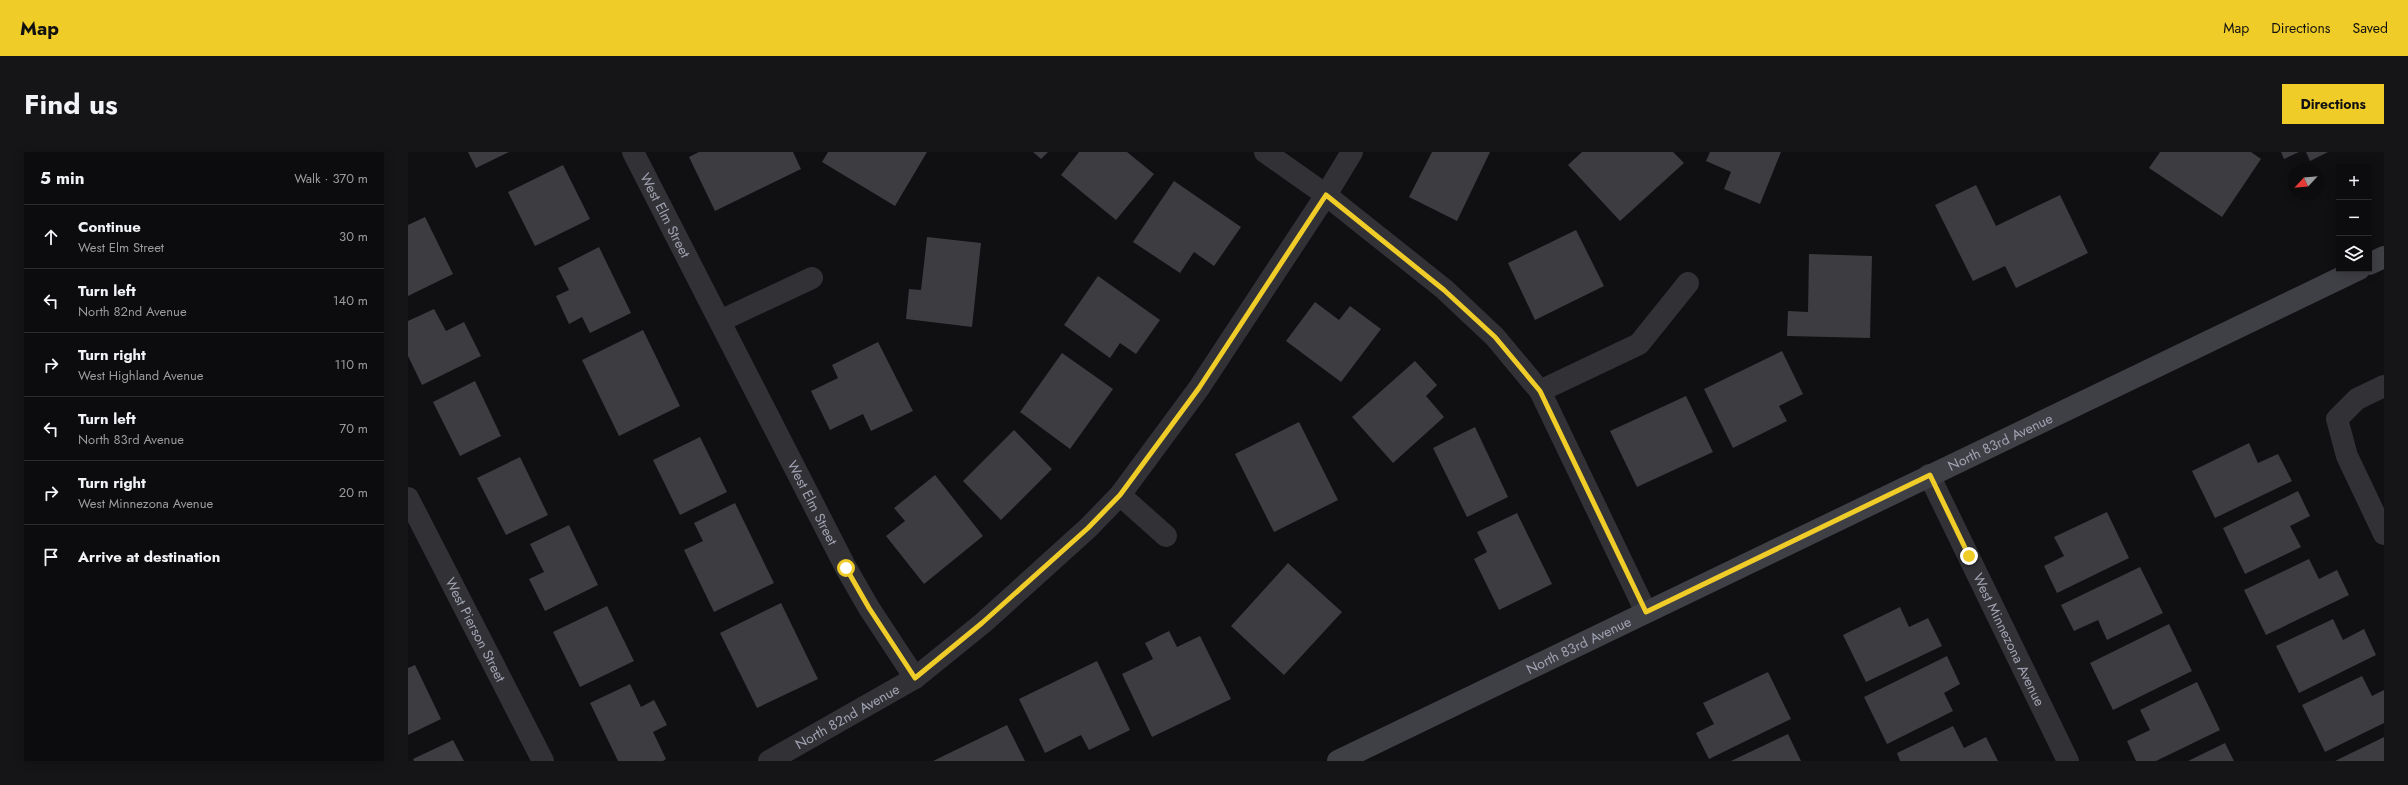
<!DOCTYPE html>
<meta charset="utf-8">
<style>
:root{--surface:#0c0b0d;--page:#151416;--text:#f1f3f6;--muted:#9a9b9d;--line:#2c2b2e;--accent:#f0cc28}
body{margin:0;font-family:Jost,sans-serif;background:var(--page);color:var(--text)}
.controls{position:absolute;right:12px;top:12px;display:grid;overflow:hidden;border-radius:0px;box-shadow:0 2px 10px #0003}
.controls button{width:36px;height:36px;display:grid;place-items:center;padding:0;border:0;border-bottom:1px solid var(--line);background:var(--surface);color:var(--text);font:20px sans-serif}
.compass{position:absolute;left:1880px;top:12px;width:36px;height:36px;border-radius:50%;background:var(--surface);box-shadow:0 2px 10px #0003;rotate:244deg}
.stop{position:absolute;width:12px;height:12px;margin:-9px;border:3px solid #f0cc28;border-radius:50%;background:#fff}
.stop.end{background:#f0cc28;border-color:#fff;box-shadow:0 1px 4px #0008}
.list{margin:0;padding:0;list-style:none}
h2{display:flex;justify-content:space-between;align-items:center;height:52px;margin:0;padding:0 16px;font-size:17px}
h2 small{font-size:13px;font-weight:400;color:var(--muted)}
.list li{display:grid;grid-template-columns:26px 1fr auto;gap:12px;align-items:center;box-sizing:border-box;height:64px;padding:0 16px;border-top:1px solid var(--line)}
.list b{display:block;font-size:15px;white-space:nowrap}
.list p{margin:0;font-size:13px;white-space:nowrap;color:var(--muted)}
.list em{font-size:13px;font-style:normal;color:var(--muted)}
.icon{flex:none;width:22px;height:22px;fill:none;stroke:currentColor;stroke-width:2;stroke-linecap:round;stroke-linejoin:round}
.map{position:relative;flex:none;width:1976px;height:609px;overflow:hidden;border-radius:0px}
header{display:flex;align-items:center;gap:24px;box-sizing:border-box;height:56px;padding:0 20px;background:var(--accent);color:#111}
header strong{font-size:19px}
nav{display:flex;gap:22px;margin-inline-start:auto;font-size:14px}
.intro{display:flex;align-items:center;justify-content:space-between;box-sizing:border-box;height:96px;padding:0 24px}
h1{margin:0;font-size:28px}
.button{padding:10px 18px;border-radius:0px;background:var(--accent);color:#111;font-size:14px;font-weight:700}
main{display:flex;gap:24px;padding:0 24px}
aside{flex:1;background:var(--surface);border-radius:0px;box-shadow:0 2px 10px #0003}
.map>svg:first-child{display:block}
.building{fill:#3c3c41}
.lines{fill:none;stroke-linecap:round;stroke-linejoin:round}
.street{stroke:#313136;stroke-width:22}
.secondary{stroke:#3f3f46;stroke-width:22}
.route{stroke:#f0cc28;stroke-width:5}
.labels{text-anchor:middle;stroke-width:3;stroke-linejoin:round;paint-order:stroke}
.street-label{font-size:14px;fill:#a1a3b2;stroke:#0b0b0c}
</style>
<header>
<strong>Map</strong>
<nav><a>Map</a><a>Directions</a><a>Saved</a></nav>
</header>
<div class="intro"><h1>Find us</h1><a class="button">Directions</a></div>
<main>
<aside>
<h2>5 min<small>Walk · 370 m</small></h2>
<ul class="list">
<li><svg class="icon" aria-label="ahead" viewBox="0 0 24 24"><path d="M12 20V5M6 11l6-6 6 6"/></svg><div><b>Continue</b><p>West Elm Street</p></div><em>30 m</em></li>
<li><svg class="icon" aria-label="left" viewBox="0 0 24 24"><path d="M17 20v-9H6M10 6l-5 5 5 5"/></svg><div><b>Turn left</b><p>North 82nd Avenue</p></div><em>140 m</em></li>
<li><svg class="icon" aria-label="right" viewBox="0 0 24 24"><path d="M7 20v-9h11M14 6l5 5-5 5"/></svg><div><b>Turn right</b><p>West Highland Avenue</p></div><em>110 m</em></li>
<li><svg class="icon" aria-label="left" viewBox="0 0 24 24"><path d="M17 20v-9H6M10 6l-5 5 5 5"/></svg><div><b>Turn left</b><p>North 83rd Avenue</p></div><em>70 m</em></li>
<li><svg class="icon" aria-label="right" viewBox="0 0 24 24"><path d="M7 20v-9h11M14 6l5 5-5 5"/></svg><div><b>Turn right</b><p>West Minnezona Avenue</p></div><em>20 m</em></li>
<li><svg class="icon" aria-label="arrive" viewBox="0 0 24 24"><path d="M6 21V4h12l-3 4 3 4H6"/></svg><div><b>Arrive at destination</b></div></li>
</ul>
</aside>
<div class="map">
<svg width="1976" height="609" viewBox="0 0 1976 609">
<rect width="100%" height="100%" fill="#100f11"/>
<!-- building -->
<g class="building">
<polygon points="60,0 101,0 68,16"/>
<polygon points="291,0 385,0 393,17 307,59 281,5"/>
<polygon points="420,0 519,0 487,54 414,10"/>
<polygon points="625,0 640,0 633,7"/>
<polygon points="671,0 719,0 746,22 708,68 653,23"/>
<polygon points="1024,0 1082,0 1049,69 1001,45"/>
<polygon points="1174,0 1265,0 1276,11 1212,69 1160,13"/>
<polygon points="1302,0 1373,0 1352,52 1316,37 1323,20 1298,9"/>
<polygon points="1752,0 1843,0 1853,7 1814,65 1741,16"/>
<polygon points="1873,0 1891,0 1876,7"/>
<polygon points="1898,0 1920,0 1902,9"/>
<polygon points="155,13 182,67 127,94 100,40"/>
<polygon points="766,29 833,75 806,114 786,100 772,121 725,90"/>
<polygon points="1568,33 1588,74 1652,43 1680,101 1608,136 1597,114 1565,129 1527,53"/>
<polygon points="17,65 45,122 0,144 0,73"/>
<polygon points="1168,78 1196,134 1127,168 1100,111"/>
<polygon points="519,85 573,91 564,175 498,167 501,137 513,138"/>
<polygon points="191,95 223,161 182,181 174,165 161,172 148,144 161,138 150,116"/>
<polygon points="1401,102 1464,104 1462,186 1379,184 1380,159 1400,160"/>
<polygon points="690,124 752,168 728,202 712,191 702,206 656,173"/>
<polygon points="907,150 931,168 942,154 973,177 933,230 878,189"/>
<polygon points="26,157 38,179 56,170 73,204 14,233 0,204 0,169"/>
<polygon points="235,178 272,254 211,284 174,208"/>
<polygon points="470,190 505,259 463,279 455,262 422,278 403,239 430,226 424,213"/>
<polygon points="1374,199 1395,242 1371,254 1379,269 1325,296 1296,237"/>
<polygon points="654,201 705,237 662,297 612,260"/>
<polygon points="1007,209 1029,233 1018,244 1036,265 985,311 944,265"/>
<polygon points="67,229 93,284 52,304 25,250"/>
<polygon points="1278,244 1305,300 1229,335 1202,279"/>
<polygon points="891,270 930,348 866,380 827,302"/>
<polygon points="1067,275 1100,345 1059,365 1025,296"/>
<polygon points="606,278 644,317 593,368 555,329"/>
<polygon points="292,285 319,340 272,363 245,308"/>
<polygon points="1841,291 1850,311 1870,302 1884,329 1807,366 1784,319"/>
<polygon points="112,305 140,363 98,383 69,326"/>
<polygon points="527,323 575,384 516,432 478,384 497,369 486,356"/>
<polygon points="1890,339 1902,364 1882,374 1893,395 1837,422 1815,376"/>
<polygon points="327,351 366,431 306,460 276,398 295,389 286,371"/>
<polygon points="1699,360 1721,406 1649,441 1636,414 1656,404 1646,385"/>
<polygon points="1109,361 1144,432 1091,458 1066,407 1079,400 1069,380"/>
<polygon points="161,373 190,433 137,459 121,427 136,420 122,392"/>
<polygon points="1901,407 1911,427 1929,418 1941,443 1858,483 1836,438"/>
<polygon points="880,411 934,460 876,523 823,474"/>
<polygon points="1732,415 1755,461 1699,488 1690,468 1666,479 1653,453"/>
<polygon points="373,451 410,527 349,556 312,481"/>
<polygon points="199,454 226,509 172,535 145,480"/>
<polygon points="1492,455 1501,475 1520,466 1534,494 1458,530 1435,483"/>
<polygon points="1925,467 1935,488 1956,477 1968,503 1891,541 1868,494"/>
<polygon points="1761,472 1784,519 1705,558 1682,511"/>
<polygon points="761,479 769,495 792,484 823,547 744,585 714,522 745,507 737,491"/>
<polygon points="1539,504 1552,532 1536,541 1545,559 1479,592 1456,545"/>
<polygon points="689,509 722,578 681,598 673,583 637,601 611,547"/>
<polygon points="7,513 33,567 0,583 0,516"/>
<polygon points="1360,520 1383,567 1301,607 1288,581 1306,572 1295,551"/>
<polygon points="1954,524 1964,544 1976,538 1976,571 1917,600 1894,553"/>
<polygon points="1789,530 1812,578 1748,609 1728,609 1719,589 1742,578 1732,558"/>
<polygon points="222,532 233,555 246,548 259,573 245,580 258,607 255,609 210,609 182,551"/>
<polygon points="599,573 617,609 525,609"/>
<polygon points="1545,574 1556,596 1578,585 1590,609 1492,609 1489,601"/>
<polygon points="1380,582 1393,609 1323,609"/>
<polygon points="1976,585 1976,609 1927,609"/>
<polygon points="45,588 56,609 6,609 5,607"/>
<polygon points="1817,591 1826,609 1780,609"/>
</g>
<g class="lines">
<!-- street -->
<g class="street">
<path id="s1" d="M225,0L438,416L461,456L507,526"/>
<polyline points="857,0 918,43 1036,137 1087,185 1132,239 1238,460"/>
<polyline points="312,169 404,126"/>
<polyline points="1976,234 1949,247 1929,267 1939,304 1976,382"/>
<polyline points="1132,239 1231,192 1280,131"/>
<path id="s2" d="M1521,323L1660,609"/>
<polyline points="712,343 758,384"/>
<path id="s3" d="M0,346L135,609"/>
<path id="s4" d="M361,609L507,526L575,471L680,376L712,343L791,236L918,43L944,0"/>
</g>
<!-- secondary -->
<g class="secondary">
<polyline points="1961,112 1976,105"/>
<path id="s5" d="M930,609L1951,117"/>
</g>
</g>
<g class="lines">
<!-- route -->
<polyline class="route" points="438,416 461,456 507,526 574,471 680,376 712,343 791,236 918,43 1036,138 1087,185 1132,239 1238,460 1522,323 1561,404"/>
</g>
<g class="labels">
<!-- street labels -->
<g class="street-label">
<text dy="5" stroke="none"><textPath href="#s1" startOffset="71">West Elm Street</textPath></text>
<text dy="5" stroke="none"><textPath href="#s5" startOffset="735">North 83rd Avenue</textPath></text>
<text dy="5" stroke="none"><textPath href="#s1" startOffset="394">West Elm Street</textPath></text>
<text dy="5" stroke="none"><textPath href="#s3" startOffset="148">West Pierson Street</textPath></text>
<text dy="5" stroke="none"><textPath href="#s2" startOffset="183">West Minnezona Avenue</textPath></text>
<text dy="5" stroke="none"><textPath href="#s5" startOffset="267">North 83rd Avenue</textPath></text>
<text dy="5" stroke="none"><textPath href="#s4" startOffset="90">North 82nd Avenue</textPath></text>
</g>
</g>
</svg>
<div class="controls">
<button>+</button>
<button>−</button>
<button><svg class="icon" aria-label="layers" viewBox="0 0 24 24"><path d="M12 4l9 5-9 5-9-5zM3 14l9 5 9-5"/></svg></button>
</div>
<svg class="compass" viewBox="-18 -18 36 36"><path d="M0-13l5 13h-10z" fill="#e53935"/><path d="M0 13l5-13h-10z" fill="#9a9b9d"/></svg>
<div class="stop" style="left:438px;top:416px"></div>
<div class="stop end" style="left:1561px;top:404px"></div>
</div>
</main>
